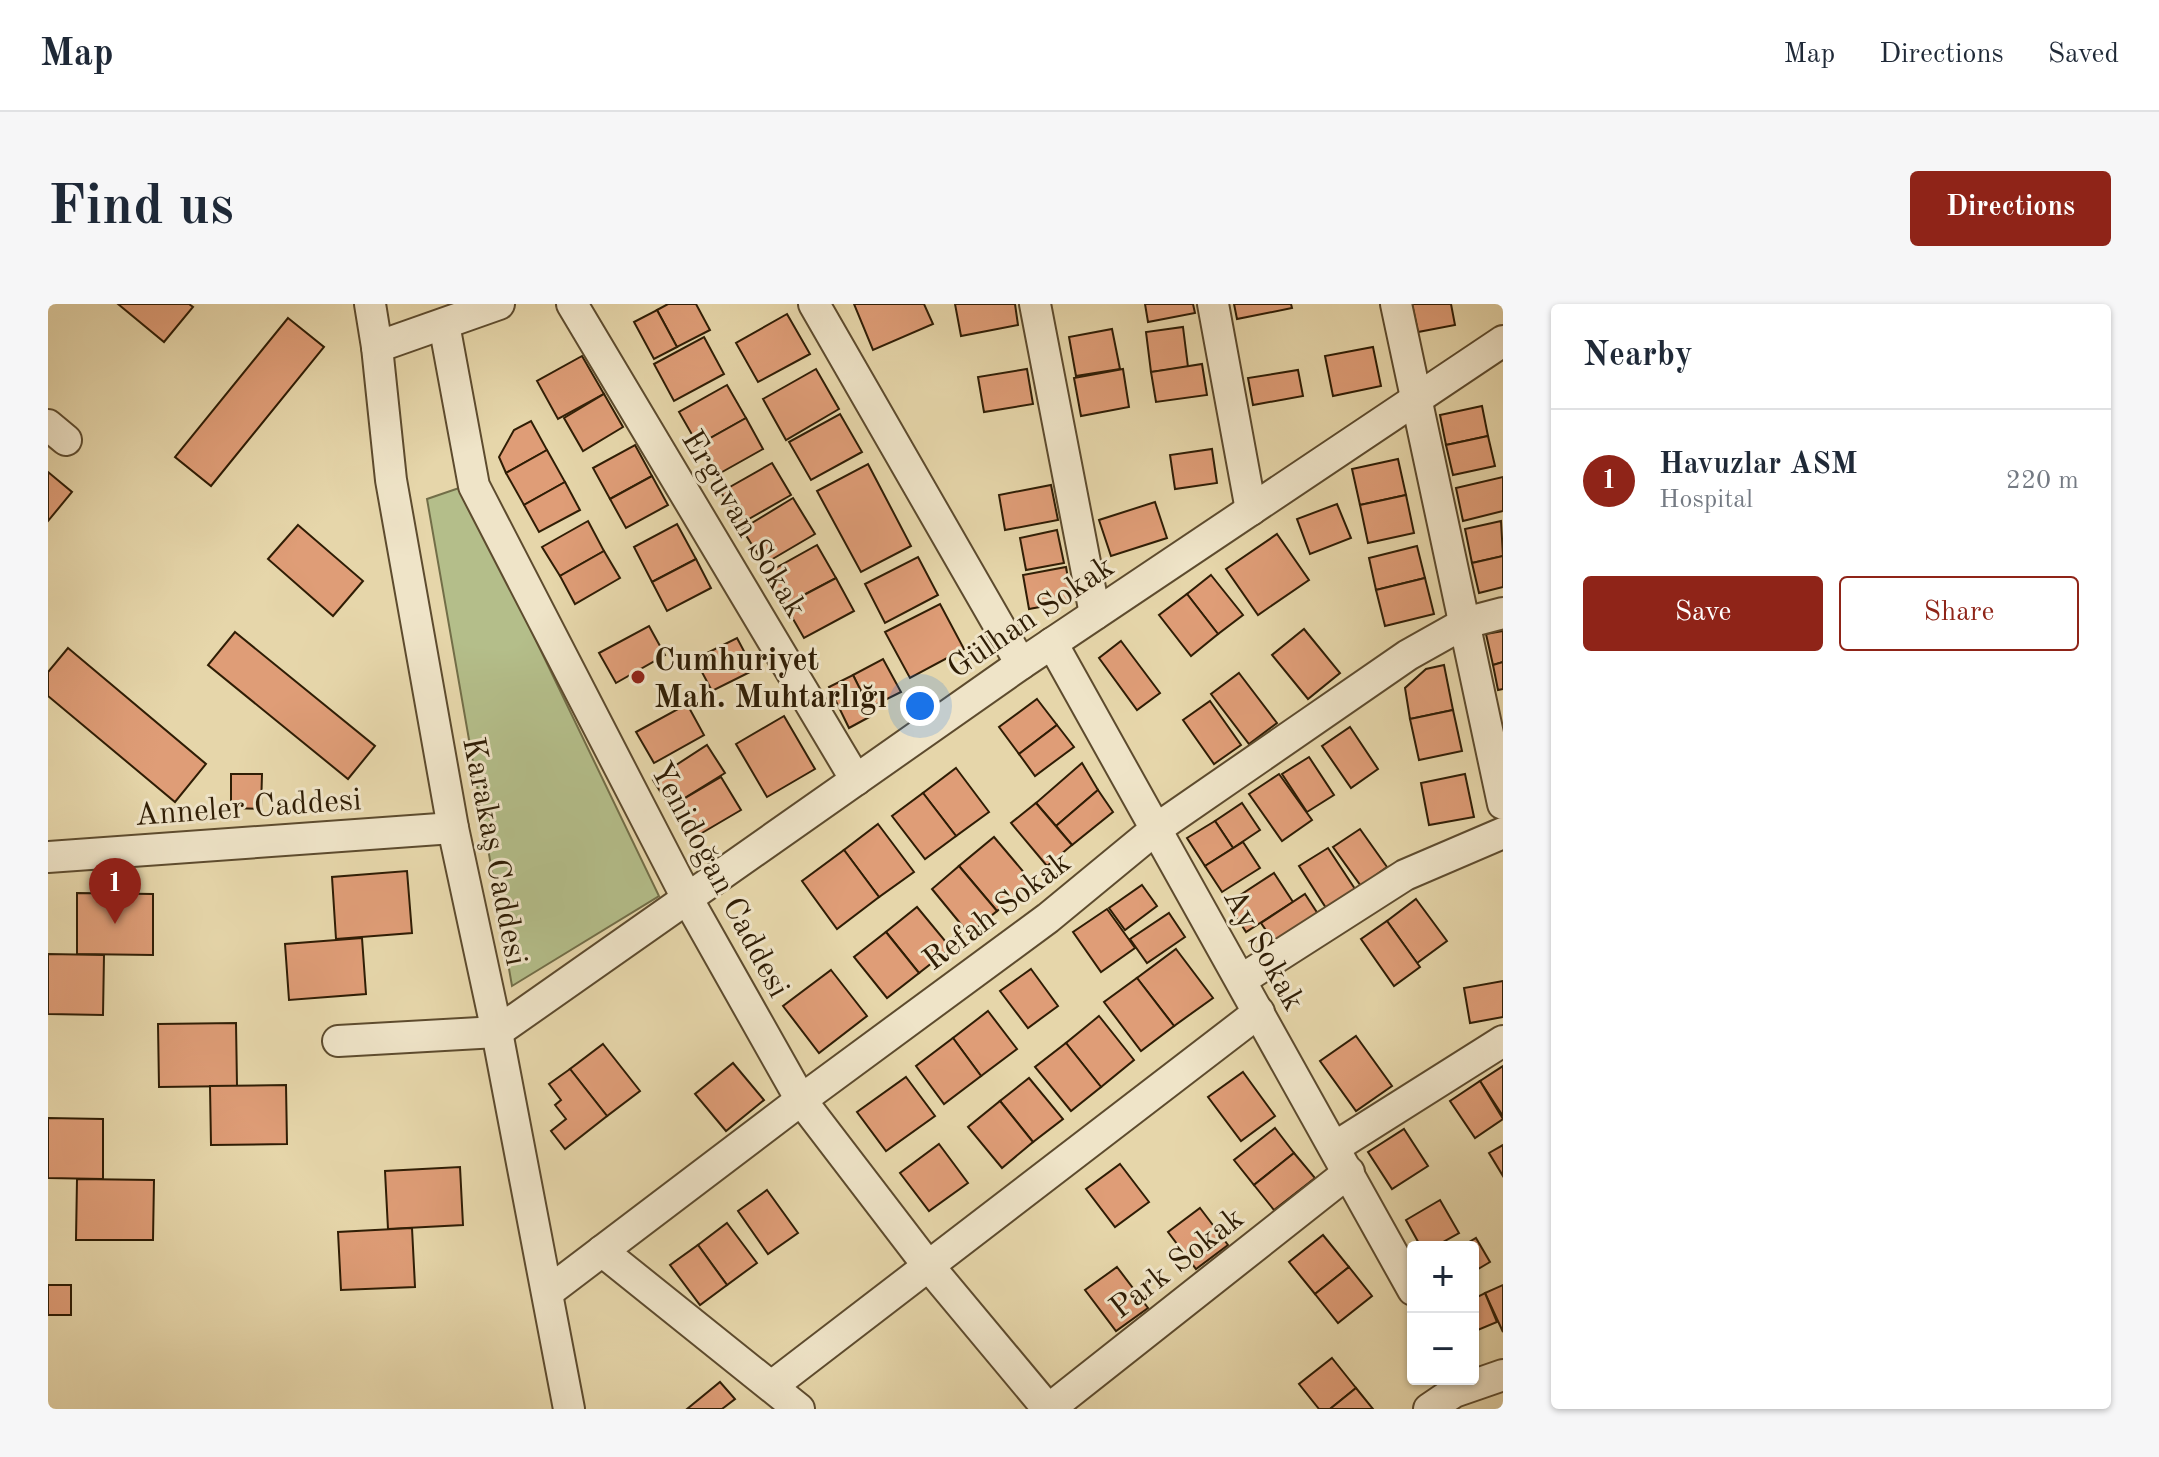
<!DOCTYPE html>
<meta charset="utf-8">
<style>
:root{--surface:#fff;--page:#f6f6f7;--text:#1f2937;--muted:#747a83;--line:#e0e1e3;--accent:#8f2418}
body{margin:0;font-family:"Old Standard TT",serif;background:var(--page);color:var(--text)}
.controls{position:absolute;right:24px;bottom:24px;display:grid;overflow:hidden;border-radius:8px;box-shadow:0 2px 6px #0004}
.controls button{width:72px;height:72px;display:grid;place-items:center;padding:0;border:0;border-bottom:2px solid var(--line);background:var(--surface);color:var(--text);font:40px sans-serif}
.you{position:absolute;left:872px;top:402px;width:28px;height:28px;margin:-20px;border:6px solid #fff;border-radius:50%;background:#1a73e8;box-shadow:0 0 0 12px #1a73e833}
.badge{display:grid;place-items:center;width:52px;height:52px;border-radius:50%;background:var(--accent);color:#fff;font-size:26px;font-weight:700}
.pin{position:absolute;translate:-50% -66px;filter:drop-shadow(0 2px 4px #0008)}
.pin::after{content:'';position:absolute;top:42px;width:28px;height:24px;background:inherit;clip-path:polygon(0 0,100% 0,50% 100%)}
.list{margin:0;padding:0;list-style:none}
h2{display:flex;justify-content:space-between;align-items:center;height:104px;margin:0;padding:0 32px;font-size:34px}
h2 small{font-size:26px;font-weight:400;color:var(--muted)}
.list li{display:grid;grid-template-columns:52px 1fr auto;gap:24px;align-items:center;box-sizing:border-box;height:144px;padding:0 32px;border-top:2px solid var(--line)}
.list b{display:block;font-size:30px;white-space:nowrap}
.list p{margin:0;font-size:26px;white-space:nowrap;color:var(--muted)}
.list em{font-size:26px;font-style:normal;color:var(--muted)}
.actions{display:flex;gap:16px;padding:24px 32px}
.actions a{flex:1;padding:18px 0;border:2px solid var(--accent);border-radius:8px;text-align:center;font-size:28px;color:var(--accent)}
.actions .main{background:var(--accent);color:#fff}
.map{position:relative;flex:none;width:1455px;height:1105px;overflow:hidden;border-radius:8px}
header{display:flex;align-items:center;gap:48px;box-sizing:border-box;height:112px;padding:0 40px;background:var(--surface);border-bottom:2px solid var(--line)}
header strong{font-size:38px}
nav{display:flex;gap:44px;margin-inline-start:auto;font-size:28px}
.intro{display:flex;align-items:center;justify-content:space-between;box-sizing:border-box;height:192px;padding:0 48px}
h1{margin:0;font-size:56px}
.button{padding:20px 36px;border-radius:8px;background:var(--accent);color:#fff;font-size:28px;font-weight:700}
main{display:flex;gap:48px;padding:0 48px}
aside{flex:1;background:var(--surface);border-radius:8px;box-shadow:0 2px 6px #0004}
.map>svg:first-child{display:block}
.green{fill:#b4be8a;stroke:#726e48;stroke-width:2}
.building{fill:#df9d77;stroke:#2f1d05;stroke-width:2}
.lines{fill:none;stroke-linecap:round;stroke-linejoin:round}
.minor-casing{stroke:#5d4b2e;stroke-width:34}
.minor{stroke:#efe4c8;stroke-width:30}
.poi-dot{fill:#8f2418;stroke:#efe4c8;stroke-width:3}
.labels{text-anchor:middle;stroke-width:6;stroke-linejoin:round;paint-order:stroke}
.street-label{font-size:32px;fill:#2f1d05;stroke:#efe4c8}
.poi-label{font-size:32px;font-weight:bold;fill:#2f1d05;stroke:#efe4c8;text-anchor:start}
</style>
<header>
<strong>Map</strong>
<nav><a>Map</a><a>Directions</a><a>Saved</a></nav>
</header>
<div class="intro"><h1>Find us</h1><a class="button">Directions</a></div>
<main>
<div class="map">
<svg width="1455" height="1105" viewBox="0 0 1455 1105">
<rect width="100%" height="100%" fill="#e6d6aa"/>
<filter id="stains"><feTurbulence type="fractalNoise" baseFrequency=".0025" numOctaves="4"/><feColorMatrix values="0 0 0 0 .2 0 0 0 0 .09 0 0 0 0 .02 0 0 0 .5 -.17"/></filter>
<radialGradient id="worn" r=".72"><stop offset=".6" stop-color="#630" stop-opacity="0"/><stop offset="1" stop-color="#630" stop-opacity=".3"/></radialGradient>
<!-- green -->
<polygon class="green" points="414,183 611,592 464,682 379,195"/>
<!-- building -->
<g class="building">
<polygon points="70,0 141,0 145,3 116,38"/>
<polygon points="620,0 648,0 662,26 629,43 609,6"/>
<polygon points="806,0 876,0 885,20 825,46"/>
<polygon points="907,0 967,0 970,21 913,32"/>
<polygon points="1097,0 1145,0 1147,9 1100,18"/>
<polygon points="1186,0 1243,0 1244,4 1189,15"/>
<polygon points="1364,0 1403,0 1407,21 1370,28"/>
<polygon points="609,6 629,43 606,55 586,18"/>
<polygon points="739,10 762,50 710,78 688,39"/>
<polygon points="240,14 276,43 163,182 127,153"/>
<polygon points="1135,23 1140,63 1103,68 1098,28"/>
<polygon points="1064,25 1072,65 1028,72 1021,33"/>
<polygon points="656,33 676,70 626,97 606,60"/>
<polygon points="1325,43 1333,82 1285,92 1277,52"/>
<polygon points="534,52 556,90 510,115 489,77"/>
<polygon points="1154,60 1159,91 1108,98 1103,68"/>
<polygon points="768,65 791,105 738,136 715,95"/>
<polygon points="979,65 985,100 936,108 930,73"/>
<polygon points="1075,65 1081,103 1033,112 1026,74"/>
<polygon points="1250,66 1255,92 1205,101 1200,74"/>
<polygon points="679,81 698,114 650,141 631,108"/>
<polygon points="556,90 575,123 535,147 516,114"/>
<polygon points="1434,102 1440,132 1398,141 1392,111"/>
<polygon points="792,110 814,148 763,176 741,138"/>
<polygon points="698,114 715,145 667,172 650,141"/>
<polygon points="483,117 499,146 458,169 451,153 466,126"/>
<polygon points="1440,132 1447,162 1405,171 1398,141"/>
<polygon points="587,141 604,172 562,195 545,164"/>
<polygon points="1164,145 1169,179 1127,185 1122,151"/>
<polygon points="499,146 517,178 476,201 458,169"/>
<polygon points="1350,155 1358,191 1312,201 1304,165"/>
<polygon points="724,159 743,191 692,220 673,188"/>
<polygon points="820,160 863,242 813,268 769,187"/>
<polygon points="0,168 24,188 0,217"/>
<polygon points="604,172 620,201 578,224 562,195"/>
<polygon points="1455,173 1455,207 1415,217 1408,184"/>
<polygon points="517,178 532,206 491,228 476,201"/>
<polygon points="1003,181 1010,216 957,226 951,191"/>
<polygon points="1358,191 1366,229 1320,239 1312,201"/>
<polygon points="745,194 767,230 716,260 694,225"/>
<polygon points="1107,198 1119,234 1063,252 1051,216"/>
<polygon points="1289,200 1303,234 1262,250 1249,215"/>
<polygon points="540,217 556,247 512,272 494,243"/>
<polygon points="1453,217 1455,252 1424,259 1417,225"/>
<polygon points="629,220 648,255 604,278 586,243"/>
<polygon points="250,221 315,277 285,312 220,255"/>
<polygon points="1009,226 1016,259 978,266 972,234"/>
<polygon points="1229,230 1261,276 1210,311 1178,265"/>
<polygon points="769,241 788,274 737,301 719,269"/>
<polygon points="1369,242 1377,274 1328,286 1321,254"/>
<polygon points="556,247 572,274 527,300 512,272"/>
<polygon points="1455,252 1455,283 1431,289 1424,259"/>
<polygon points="870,253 890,291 837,319 817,280"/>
<polygon points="648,255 663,284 619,307 604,278"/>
<polygon points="1018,263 1024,297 981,305 975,271"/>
<polygon points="1163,271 1195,311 1170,330 1139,290"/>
<polygon points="788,274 806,307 756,334 737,301"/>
<polygon points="1377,274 1386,310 1337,322 1328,286"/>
<polygon points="1139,290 1170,330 1143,352 1111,311"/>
<polygon points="892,300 916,345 862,374 837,328"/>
<polygon points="601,322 617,351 568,379 551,349"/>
<polygon points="1256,325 1292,369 1260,395 1224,351"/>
<polygon points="1455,327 1455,358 1445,361 1438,330"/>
<polygon points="187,328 327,442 300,475 160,361"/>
<polygon points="689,334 706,366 664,387 647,355"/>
<polygon points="1073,337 1112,389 1089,406 1051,354"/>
<polygon points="20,344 158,460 127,498 0,392 0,368"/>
<polygon points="835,355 853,388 821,404 805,371"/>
<polygon points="1455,358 1455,385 1450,386 1445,361"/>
<polygon points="1396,361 1405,406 1362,415 1357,384 1378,365"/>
<polygon points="1191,369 1229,419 1201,440 1163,390"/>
<polygon points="805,371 825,411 801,424 781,383"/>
<polygon points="989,395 1009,421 971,450 951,423"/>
<polygon points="1162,397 1193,441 1166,460 1135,416"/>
<polygon points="639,400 656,431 606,459 588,428"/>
<polygon points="1405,406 1414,447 1371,456 1362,415"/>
<polygon points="736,412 767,465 719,493 688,440"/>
<polygon points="1009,421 1026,443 987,472 971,450"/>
<polygon points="1302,423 1330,465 1303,484 1274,442"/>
<polygon points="659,441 677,469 622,503 605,476"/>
<polygon points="1261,453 1286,491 1259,508 1234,470"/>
<polygon points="1034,459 1050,486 1008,522 988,499"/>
<polygon points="908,464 941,508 908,532 875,489"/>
<polygon points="183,470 214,470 213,505 183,504"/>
<polygon points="1231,470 1264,516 1234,537 1201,490"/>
<polygon points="1417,470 1426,513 1381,521 1373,479"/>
<polygon points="673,473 693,506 642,536 622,503"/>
<polygon points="1050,486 1065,508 1024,541 1008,522"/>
<polygon points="875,489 908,532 877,555 844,512"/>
<polygon points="988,499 1024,541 999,562 963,519"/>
<polygon points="1194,499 1212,526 1185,544 1167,517"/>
<polygon points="1167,517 1185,544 1157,562 1139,534"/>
<polygon points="830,520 866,568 831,593 796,546"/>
<polygon points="1312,525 1339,563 1313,582 1285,543"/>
<polygon points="946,533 984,578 949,607 911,562"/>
<polygon points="1195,538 1212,564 1174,588 1157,562"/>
<polygon points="1280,544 1309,588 1280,607 1251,562"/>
<polygon points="796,546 831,593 789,625 754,577"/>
<polygon points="911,562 949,607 921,630 884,585"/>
<polygon points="359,567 364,629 288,635 284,573"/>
<polygon points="1226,569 1245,598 1198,628 1180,599"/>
<polygon points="1094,581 1109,602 1077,626 1061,604"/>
<polygon points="29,589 105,590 105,651 29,650"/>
<polygon points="1257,590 1272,613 1228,641 1213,619"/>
<polygon points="1368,595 1399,637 1369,659 1339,617"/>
<polygon points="869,603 903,644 871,669 838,628"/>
<polygon points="1059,605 1087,644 1053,668 1025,628"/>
<polygon points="1121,609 1137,633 1099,659 1082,635"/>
<polygon points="1339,617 1372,663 1346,682 1313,635"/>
<polygon points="838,628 871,669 839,694 806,653"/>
<polygon points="314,634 318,690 241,696 237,640"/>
<polygon points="1128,645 1165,694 1126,722 1089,674"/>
<polygon points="0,650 56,651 55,711 0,710"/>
<polygon points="983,665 1010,702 980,724 952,687"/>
<polygon points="783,666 819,712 771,749 735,702"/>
<polygon points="1089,674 1126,722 1093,747 1056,698"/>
<polygon points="1455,677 1455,713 1422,719 1416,684"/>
<polygon points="940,707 969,745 933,772 905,734"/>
<polygon points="1051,712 1086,756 1053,783 1018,739"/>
<polygon points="188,719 189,782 111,783 110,720"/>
<polygon points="1308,732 1344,782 1308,807 1272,757"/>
<polygon points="905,734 933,772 896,800 868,762"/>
<polygon points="1018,739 1053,783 1023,807 987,763"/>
<polygon points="555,740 592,787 559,812 522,765"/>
<polygon points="685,759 716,796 678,827 647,790"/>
<polygon points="1455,762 1455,812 1432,777"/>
<polygon points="522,765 559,812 517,845 503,827 518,815 507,801 513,796 501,780"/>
<polygon points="1195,768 1227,812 1193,837 1160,793"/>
<polygon points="858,773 887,812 838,847 809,808"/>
<polygon points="981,774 1015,815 985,838 952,797"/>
<polygon points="1432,777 1455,815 1427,834 1402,797"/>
<polygon points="238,781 239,840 163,841 162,782"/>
<polygon points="952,797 985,838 954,864 920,823"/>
<polygon points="0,814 55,815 55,875 0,874"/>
<polygon points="1227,824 1246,849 1206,881 1186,856"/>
<polygon points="1356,825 1380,862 1344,885 1320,848"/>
<polygon points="891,840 920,879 881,907 852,869"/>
<polygon points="1455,841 1455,872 1441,849"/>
<polygon points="1246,849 1267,874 1226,906 1206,881"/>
<polygon points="1072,860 1101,898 1067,923 1038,885"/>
<polygon points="412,863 415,921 340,925 337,867"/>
<polygon points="29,875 106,876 105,936 28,936"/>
<polygon points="719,886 750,929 720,950 690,907"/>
<polygon points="1392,896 1411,929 1386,943 1373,943 1358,916"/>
<polygon points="1152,904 1180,941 1148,965 1120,928"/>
<polygon points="679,919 709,959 679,981 650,941"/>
<polygon points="364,924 367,983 293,986 290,928"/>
<polygon points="1275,931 1301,963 1267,990 1241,958"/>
<polygon points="1428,934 1442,958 1425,968 1425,943 1413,943"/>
<polygon points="650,941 679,981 652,1001 622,961"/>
<polygon points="1069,963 1100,1004 1068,1027 1037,986"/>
<polygon points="1301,963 1324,992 1290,1019 1267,990"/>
<rect x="0" y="981" width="23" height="30"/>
<polygon points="1455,981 1455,1028 1437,989"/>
<polygon points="1437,989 1449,1018 1425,1028 1425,995"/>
<polygon points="1284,1054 1308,1084 1282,1105 1271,1105 1251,1080"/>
<polygon points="672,1078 687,1095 674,1105 639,1105"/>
<polygon points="1308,1084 1325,1105 1282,1105"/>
</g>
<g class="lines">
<!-- minor casing -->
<g class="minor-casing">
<g id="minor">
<polyline points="322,0 329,43 343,176 405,524 449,728 521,1105"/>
<polyline points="524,0 808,476"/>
<polyline points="766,0 973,360"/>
<polyline points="987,0 1047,310"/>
<polyline points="1165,0 1203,206"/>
<polyline points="1348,0 1455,500"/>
<polyline points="396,20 426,182 639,594 753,796 874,954 1000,1105"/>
<polyline points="329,43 451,0"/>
<polyline points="0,121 18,136"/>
<polyline points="1004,339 1365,986"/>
<polyline points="0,553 405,524"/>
<polyline points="1193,676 1357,571 1455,529"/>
<polyline points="290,737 449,728 973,360 1455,37"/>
<polyline points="1287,843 1455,737"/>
<polyline points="554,947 751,1105"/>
<polyline points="500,988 753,796 1000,614 1108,525 1360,351 1417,319 1455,309"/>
<polyline points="724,1082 1211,708"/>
<polyline points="1001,1105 1301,868"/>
<polyline points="1381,1105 1406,1088 1455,1071"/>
</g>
</g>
<!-- minor -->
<use href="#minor" class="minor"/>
</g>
<!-- markers -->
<circle class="poi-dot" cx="590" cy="373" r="8"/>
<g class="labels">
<!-- street labels -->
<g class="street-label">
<text transform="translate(697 219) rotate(59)" y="11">Erguvan Sokak</text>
<text transform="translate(982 312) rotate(-34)" y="11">Gülhan Sokak</text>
<text transform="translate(200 502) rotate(-4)" y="11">Anneler Caddesi</text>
<text transform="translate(448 547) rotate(79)" y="11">Karakaş Caddesi</text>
<text transform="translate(673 575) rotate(62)" y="11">Yenidoğan Caddesi</text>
<text transform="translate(948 606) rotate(-37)" y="11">Refah Sokak</text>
<text transform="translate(1217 645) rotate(61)" y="11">Ay Sokak</text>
<text transform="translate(1128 958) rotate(-38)" y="11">Park Sokak</text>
</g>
<!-- poi labels -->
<g class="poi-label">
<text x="606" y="366">Cumhuriyet<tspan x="606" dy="37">Mah. Muhtarlığı</tspan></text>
</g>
</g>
<rect width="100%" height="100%" filter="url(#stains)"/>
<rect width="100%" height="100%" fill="url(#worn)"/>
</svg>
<div class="controls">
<button>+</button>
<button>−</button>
</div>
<div class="you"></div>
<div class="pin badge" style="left:67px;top:620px">1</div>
</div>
<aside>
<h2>Nearby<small></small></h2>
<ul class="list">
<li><span class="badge">1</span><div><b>Havuzlar ASM</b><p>Hospital</p></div><em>220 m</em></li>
</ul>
<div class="actions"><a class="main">Save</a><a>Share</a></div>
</aside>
</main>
